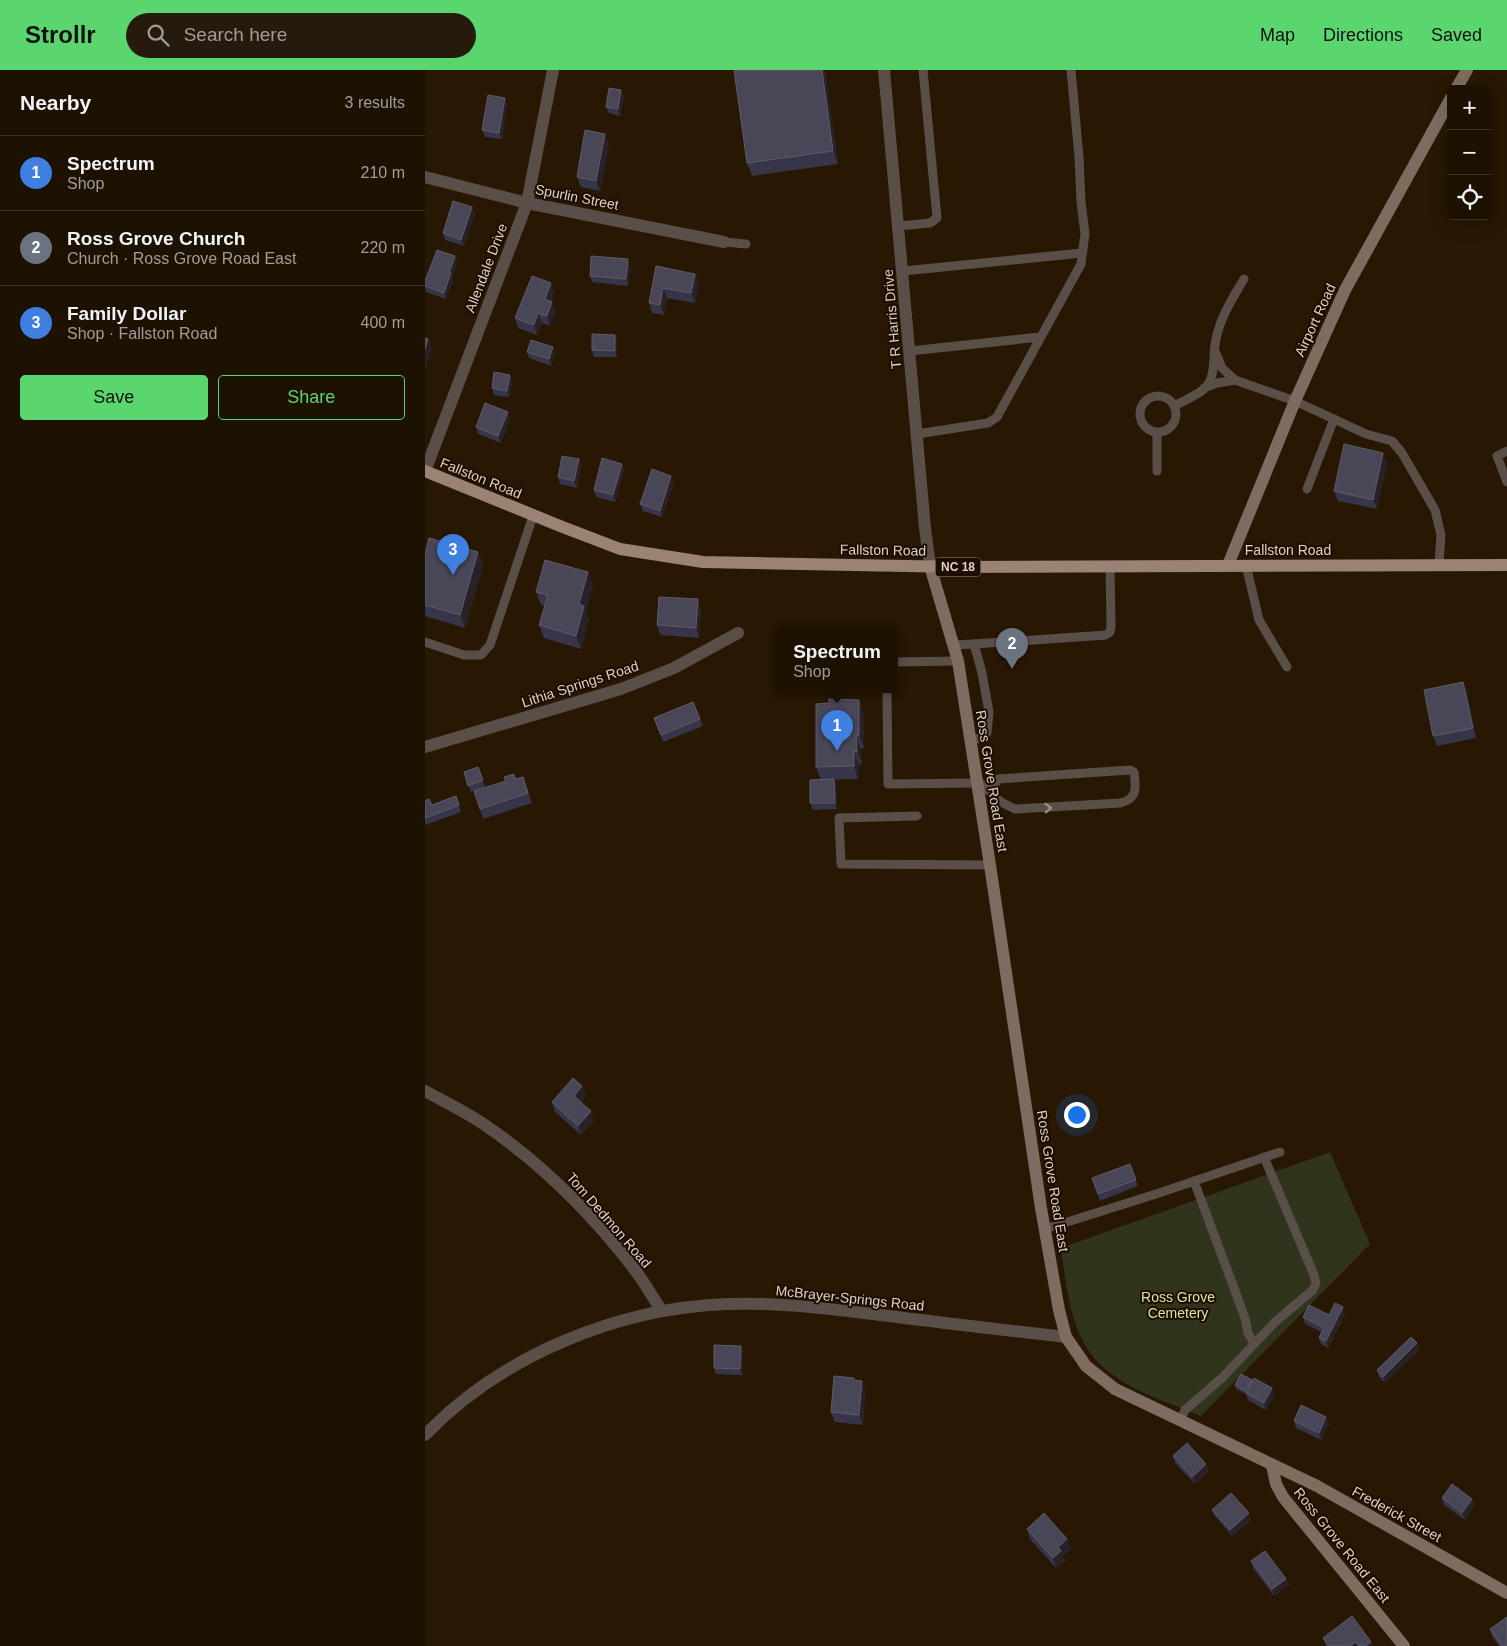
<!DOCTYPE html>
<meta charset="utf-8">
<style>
:root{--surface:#1d1102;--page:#251a0c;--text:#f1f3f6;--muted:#a09d99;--line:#3b3124;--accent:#5bd56e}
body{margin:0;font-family:Helvetica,sans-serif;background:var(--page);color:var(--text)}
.controls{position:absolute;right:15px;top:15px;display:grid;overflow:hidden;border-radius:5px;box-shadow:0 5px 20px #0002}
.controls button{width:45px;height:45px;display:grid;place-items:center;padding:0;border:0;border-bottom:1px solid var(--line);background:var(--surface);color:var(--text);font:25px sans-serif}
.you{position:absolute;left:651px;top:1044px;width:18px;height:18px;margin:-12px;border:4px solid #fff;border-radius:50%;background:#1a73e8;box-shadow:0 0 0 8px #1a73e833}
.badge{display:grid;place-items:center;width:32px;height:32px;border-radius:50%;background:var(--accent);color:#fff;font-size:16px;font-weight:700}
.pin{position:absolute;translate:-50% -41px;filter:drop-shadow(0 1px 2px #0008)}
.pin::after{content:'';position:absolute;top:26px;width:18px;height:15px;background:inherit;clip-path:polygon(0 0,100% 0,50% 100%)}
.popup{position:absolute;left:351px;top:558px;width:122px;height:65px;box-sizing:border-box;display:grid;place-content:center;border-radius:5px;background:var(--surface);filter:drop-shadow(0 1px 4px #0005);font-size:16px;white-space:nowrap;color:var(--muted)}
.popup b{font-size:19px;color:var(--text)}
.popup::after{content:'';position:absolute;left:50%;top:100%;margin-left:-10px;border:10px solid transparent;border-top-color:var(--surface)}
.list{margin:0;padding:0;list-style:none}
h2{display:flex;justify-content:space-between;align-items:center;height:65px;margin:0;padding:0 20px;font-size:21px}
h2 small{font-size:16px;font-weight:400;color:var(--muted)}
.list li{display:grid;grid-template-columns:32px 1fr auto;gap:15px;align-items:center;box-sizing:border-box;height:75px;padding:0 20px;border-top:1px solid var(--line)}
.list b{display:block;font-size:19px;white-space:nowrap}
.list p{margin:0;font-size:16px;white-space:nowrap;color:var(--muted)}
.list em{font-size:16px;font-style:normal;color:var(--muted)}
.actions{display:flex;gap:10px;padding:15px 20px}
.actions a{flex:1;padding:11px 0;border:1px solid var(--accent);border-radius:5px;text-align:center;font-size:18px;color:var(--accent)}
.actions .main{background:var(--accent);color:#111}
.icon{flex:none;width:28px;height:28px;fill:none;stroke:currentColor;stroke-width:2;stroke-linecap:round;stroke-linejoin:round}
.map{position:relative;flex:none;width:1082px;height:1576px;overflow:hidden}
header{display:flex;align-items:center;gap:30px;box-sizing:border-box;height:70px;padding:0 25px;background:var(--accent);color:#111}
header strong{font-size:24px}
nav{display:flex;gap:28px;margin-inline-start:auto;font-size:18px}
.search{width:350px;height:45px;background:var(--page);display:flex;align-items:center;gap:12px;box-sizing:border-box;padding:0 18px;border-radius:28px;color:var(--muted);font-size:19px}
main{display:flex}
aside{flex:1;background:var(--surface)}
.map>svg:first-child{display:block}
.green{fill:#30341c}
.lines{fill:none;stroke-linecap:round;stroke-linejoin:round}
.lane{stroke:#5a4e48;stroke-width:9}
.street{stroke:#5a4e48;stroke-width:12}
.secondary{stroke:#7e6c61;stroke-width:12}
.primary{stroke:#9a8274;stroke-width:12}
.wall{fill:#363549}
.shaded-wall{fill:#282228}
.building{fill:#484657;stroke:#5f5c68}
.oneway{stroke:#a3978d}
.labels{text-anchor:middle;stroke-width:4;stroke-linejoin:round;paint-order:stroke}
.shield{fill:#1d0d00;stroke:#a4978b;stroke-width:1}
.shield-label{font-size:12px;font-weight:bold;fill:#ded2c6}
.street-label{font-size:14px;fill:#ded2c6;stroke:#1d0d00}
.park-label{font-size:14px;fill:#dbe69d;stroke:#1d0d00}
</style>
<header>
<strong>Strollr</strong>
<div class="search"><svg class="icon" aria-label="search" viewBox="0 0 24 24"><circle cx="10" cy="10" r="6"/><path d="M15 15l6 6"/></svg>Search here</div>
<nav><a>Map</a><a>Directions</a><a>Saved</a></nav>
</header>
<main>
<aside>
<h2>Nearby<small>3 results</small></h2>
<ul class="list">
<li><span class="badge" style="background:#3f7fe0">1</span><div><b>Spectrum</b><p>Shop</p></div><em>210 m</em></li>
<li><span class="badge" style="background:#6b7280">2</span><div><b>Ross Grove Church</b><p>Church · Ross Grove Road East</p></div><em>220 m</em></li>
<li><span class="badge" style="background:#3f7fe0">3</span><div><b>Family Dollar</b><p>Shop · Fallston Road</p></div><em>400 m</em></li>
</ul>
<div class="actions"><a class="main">Save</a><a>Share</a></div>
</aside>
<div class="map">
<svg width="1082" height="1576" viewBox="0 0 1082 1576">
<rect width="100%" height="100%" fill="#271703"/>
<!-- green -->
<path class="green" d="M905,1082L945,1174L776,1346C732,1328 674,1312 655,1265C643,1238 640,1207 636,1178Z"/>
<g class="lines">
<!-- lane -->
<g class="lane">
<polyline points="474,156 505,153 512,148 498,0"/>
<polyline points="299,172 321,174"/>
<polyline points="478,201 657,183"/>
<polyline points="485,281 615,267"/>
<polyline points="790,281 797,298 810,310 870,331 941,364 967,371 977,383 1010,440 1016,465 1014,494"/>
<polyline points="779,318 792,313 810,310"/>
<circle cx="733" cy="344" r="18"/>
<path d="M749,336C758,331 771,326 779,319C791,308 788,289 790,275C793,251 807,229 819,209"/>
<polyline points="732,363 732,401"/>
<polyline points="492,364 563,353 572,347 656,194 660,164 656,132 654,87 646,0"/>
<polyline points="1082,381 1072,386 1082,412"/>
<polyline points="882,419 909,349"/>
<polyline points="821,495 834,550 862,597"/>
<polyline points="0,572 39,585 56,585 65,575 108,446"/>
<polyline points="549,574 681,565 685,562 686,556 685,496"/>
<polyline points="528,575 549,574 557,603 564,642 562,663 555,668 545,671"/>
<polyline points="470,592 533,591"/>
<polyline points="462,620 463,714 552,713"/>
<path d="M552,710L576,732L590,739L695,733C713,729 711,717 709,702L705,700L573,709L566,722"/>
<polyline points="492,746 414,748 416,794 565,795"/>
<polyline points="769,1111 809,1218 820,1248 823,1263 829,1273"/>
<polyline points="620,1159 731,1124 855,1082"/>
<polyline points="755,1351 760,1340 797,1308 850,1252 888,1220 891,1213 889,1205 839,1087"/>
</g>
<!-- street -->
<g class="street">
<polyline points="459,0 500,458 505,496"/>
<polyline points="0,107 102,133 299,172"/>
<polyline points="0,401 102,133 128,0"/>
<polyline points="0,677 196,619 249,598 313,563"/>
<path d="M0,1021C20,1032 41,1042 60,1055C117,1094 168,1145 210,1200C220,1213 228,1228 237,1241"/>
<path d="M0,1365C76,1286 192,1238 302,1234C354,1232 405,1239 456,1245C518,1253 579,1260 641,1267"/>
</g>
<!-- secondary -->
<g class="secondary">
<polyline points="1031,19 1042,0"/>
<polyline points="803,495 870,331 920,220 1026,28"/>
<polyline points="505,496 533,591 565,795 616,1138 634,1240 641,1267 661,1296 690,1319 892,1416 1082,1523"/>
<polyline points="847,1395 851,1414 858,1427 979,1576"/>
</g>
<!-- primary -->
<polyline class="primary" points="0,401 135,456 195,479 278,492 533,497 1082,495"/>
</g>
<!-- wall -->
<g class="wall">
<polygon points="309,0 400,0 413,94 327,106 322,93"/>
<polygon points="196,20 199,27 195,46 184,43 181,37"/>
<polygon points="82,34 77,69 60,67 57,60"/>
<polygon points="184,74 175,121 156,117 152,107"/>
<polygon points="50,143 39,176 20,170 18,163"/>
<polygon points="30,186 32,193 27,206 28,210 21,229 1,222 0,219 0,211"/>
<polygon points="205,196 203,216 167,212 165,206"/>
<polygon points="231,196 270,204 274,214 270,233 242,228 239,245 227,243 224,233"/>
<polygon points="126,213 129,223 126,232 127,232 131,242 125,256 117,253 112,265 93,258 90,248"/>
<polygon points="190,265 192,271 192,287 169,287 167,280"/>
<polygon points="102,282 130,283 126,296 104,288"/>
<polygon points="85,305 87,312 84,327 69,325 67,318"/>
<polygon points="85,348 76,373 53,364 51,357"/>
<polygon points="154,389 156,396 152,418 135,414 133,407"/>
<polygon points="962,392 952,439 913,431 909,421"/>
<polygon points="197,394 199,400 190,432 171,427 169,420"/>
<polygon points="249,412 237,447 218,441 215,434"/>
<polygon points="53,482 58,495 40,558 0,546 0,484"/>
<polygon points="168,515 161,540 164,549 156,579 119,568 114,555 120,536 116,535 111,522"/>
<polygon points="273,529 276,539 274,568 235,565 232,555"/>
<polygon points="1038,612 1042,622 1051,668 1012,676 1008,666"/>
<polygon points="268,632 278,656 238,672 229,648"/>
<polygon points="439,643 439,678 435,679 437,695 434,694 433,709 396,710 391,697"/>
<polygon points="53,697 60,717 46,722 39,702"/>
<polygon points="98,707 107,733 58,749 55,739 91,709"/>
<polygon points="412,716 412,739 388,740 385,733"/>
<polygon points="31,726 36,742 0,755 0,731 7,735"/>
<polygon points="157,1016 161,1026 156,1032 169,1051 156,1065 130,1042 127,1032"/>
<polygon points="705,1094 713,1116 675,1131 667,1108"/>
<polygon points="920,1244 903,1278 896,1274 894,1268 896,1262 880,1254 878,1247"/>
<polygon points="992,1273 994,1280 960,1313 954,1307 952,1300"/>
<polygon points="316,1276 318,1283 318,1305 291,1304 289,1298"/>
<polygon points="429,1308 430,1310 437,1311 440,1321 438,1355 410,1352 406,1342"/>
<polygon points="827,1310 827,1311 850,1324 841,1340 823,1330 821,1324 811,1319 810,1315"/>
<polygon points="869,1351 904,1354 896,1370 871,1358"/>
<polygon points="748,1386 784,1400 770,1414 750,1393"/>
<polygon points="1017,1428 1047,1429 1050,1435 1040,1450 1019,1435"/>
<polygon points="787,1440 826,1450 807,1466 790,1446"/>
<polygon points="602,1459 642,1469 646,1479 638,1486 640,1491 631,1498 605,1469"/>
<polygon points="826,1491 861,1509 864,1515 849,1526 828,1498"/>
<polygon points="1065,1559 1082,1576 1074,1576 1067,1566"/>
<polygon points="898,1568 946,1572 948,1576 901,1576"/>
</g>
<!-- shaded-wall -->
<g class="shaded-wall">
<polygon points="397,0 400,0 413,94 408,81"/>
<polygon points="196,20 199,27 195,46 193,39"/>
<polygon points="80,28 82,34 77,69 74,63"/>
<polygon points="180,64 184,74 175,121 171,111"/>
<polygon points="47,137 50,143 39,176 36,170"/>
<polygon points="30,186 32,193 27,206 28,210 21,229 19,223 24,203"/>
<polygon points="203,189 205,196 203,216 201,209"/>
<polygon points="270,204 274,214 270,233 266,223"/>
<polygon points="126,213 129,223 123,239 120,229"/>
<polygon points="238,218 242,228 239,245 235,235"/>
<polygon points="127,232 131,242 125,256 122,246"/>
<polygon points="113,243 117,253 112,265 109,255"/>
<polygon points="190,265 192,271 192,287 190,281"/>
<polygon points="3,269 7,279 0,300 0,279"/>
<polygon points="128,277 130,283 126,296 124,289"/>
<polygon points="85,305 87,312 84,327 82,321"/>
<polygon points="83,342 85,348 76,373 73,366"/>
<polygon points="958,383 962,392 952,439 948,430"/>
<polygon points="154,389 156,396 152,418 149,411"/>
<polygon points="197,394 199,400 190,432 188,425"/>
<polygon points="246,406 249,412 237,447 235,441"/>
<polygon points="53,482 58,495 40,558 35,545"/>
<polygon points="163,502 168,515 161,540 164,549 156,579 151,566 154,534"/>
<polygon points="273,529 276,539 274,568 271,558"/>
<polygon points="1038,612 1042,622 1051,668 1048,658"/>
<polygon points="434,630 439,643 439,678 434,665"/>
<polygon points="431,666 435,679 437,695 432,682"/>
<polygon points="429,681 434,694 433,709 429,696"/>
<polygon points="409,709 412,716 412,739 410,733"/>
<polygon points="157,1016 161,1026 152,1036 149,1026"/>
<polygon points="166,1041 169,1051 156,1065 153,1056"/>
<polygon points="918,1237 920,1244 903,1278 901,1271"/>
<polygon points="992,1273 994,1280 960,1313 958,1307"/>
<polygon points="316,1276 318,1283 318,1305 315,1299"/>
<polygon points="437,1311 440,1321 438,1355 434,1345"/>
<polygon points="847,1318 850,1324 841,1340 839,1333"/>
<polygon points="901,1347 904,1354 896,1370 894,1363"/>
<polygon points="781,1394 784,1400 770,1414 767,1407"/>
<polygon points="1047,1429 1050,1435 1040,1450 1037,1443"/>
<polygon points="824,1443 826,1450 807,1466 805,1460"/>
<polygon points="642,1469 646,1479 638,1486 640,1491 631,1498 628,1488 633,1477"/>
<polygon points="861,1509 864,1515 849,1526 847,1519"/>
<polygon points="931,1572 932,1576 925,1576"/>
<polygon points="946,1572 948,1576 941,1576"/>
</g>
<!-- building -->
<g class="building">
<polygon points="309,0 397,0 408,81 322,93"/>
<polygon points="184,18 196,20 193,39 181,37"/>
<polygon points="63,25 80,28 74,63 57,60"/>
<polygon points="160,60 180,64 171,111 152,107"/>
<polygon points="28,131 47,137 36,170 18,163"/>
<polygon points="12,180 30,186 24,203 26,203 19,223 0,216 0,211"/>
<polygon points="166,186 203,189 201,209 165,206"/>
<polygon points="231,196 270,204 266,223 238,218 235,235 224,233"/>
<polygon points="107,206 126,213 120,229 127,232 122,246 113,243 109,255 90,248"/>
<polygon points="167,264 190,265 190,281 167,280"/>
<polygon points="0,268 3,269 0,279"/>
<polygon points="106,270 128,277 124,289 102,282"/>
<polygon points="69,302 85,305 82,321 67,318"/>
<polygon points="60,333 83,342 73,366 51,357"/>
<polygon points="919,374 958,383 948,430 909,421"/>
<polygon points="137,386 154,389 149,411 133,407"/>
<polygon points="177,388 197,394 188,425 169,420"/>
<polygon points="227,399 246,406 235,441 215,434"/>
<polygon points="4,468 53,482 35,545 0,535 0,484"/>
<polygon points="120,490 163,502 154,534 159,536 151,566 114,555 123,525 111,522"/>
<polygon points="234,527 273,529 271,558 232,555"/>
<polygon points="1038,612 1048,658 1008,666 999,620"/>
<polygon points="404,629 434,630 434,665 431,666 432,682 429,681 429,696 391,697 391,634 404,633"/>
<polygon points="268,632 275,649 236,665 229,648"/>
<polygon points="53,697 58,710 43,716 39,702"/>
<polygon points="89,704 90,709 98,707 103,723 55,739 49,721 81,711 79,707"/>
<polygon points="409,709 410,733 385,733 385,710"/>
<polygon points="31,726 34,735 0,748 0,731 4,729 7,735"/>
<polygon points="148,1008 157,1016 149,1026 166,1041 153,1056 127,1032"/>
<polygon points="705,1094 711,1110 673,1124 667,1108"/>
<polygon points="910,1233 918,1237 901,1271 894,1268 899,1258 878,1247 884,1235 904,1245"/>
<polygon points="986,1267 992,1273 958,1307 952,1300"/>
<polygon points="289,1275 316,1276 315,1299 289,1298"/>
<polygon points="816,1304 827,1310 820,1321 810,1315"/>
<polygon points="409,1306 429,1308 429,1310 437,1311 434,1345 406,1342"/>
<polygon points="829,1308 847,1318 839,1333 821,1323"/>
<polygon points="876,1335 901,1347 894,1363 869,1351"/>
<polygon points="762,1373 781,1394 767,1407 748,1386"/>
<polygon points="1027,1414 1047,1429 1037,1443 1017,1428"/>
<polygon points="806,1423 824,1443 805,1460 787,1440"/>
<polygon points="619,1443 642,1469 633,1477 636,1481 628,1488 602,1459"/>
<polygon points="840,1481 861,1509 847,1519 826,1491"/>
<polygon points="927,1546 946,1572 941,1576 934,1576 931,1572 925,1576 904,1576 898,1568"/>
<polygon points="1082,1547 1082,1576 1077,1576 1065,1559"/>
</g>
<!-- one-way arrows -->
<defs><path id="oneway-chevron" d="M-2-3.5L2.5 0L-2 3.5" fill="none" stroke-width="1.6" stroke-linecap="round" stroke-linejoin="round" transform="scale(1.25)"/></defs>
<use class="oneway" href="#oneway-chevron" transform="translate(623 738) rotate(-2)"/>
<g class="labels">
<!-- shield labels -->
<rect class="shield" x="510.5" y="487.5" width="45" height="19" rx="4"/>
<g class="shield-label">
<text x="533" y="501">NC 18</text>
</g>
<!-- street labels -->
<g class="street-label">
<text transform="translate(152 127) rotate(11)" y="5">Spurlin Street</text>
<text transform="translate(61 198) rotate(-69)" y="5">Allendale Drive</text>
<text transform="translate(467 249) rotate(-95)" y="5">T R Harris Drive</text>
<text transform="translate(890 250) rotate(-65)" y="5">Airport Road</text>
<text transform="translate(56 408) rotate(22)" y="5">Fallston Road</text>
<text transform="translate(458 480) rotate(1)" y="5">Fallston Road</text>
<text x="863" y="485">Fallston Road</text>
<text transform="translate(155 614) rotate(-18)" y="5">Lithia Springs Road</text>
<text transform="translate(567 711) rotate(81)" y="5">Ross Grove Road East</text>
<text transform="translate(628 1111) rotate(81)" y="5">Ross Grove Road East</text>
<text transform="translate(184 1150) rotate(49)" y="5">Tom Dedmon Road</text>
<text transform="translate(425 1228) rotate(6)" y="5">McBrayer-Springs Road</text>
<text transform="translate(972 1444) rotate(29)" y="5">Frederick Street</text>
<text transform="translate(917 1475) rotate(51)" y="5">Ross Grove Road East</text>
</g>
<!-- park labels -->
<g class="park-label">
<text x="753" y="1232">Ross Grove<tspan x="753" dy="16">Cemetery</tspan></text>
</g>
</g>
</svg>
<div class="controls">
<button>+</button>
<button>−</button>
<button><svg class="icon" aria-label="locate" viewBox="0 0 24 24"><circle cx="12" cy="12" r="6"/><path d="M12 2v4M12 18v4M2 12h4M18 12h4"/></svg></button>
</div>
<div class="you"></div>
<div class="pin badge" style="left:412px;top:681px;background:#3f7fe0">1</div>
<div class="popup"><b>Spectrum</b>Shop</div>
<div class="pin badge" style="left:587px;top:599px;background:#6b7280">2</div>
<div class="pin badge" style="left:28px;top:505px;background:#3f7fe0">3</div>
</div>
</main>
